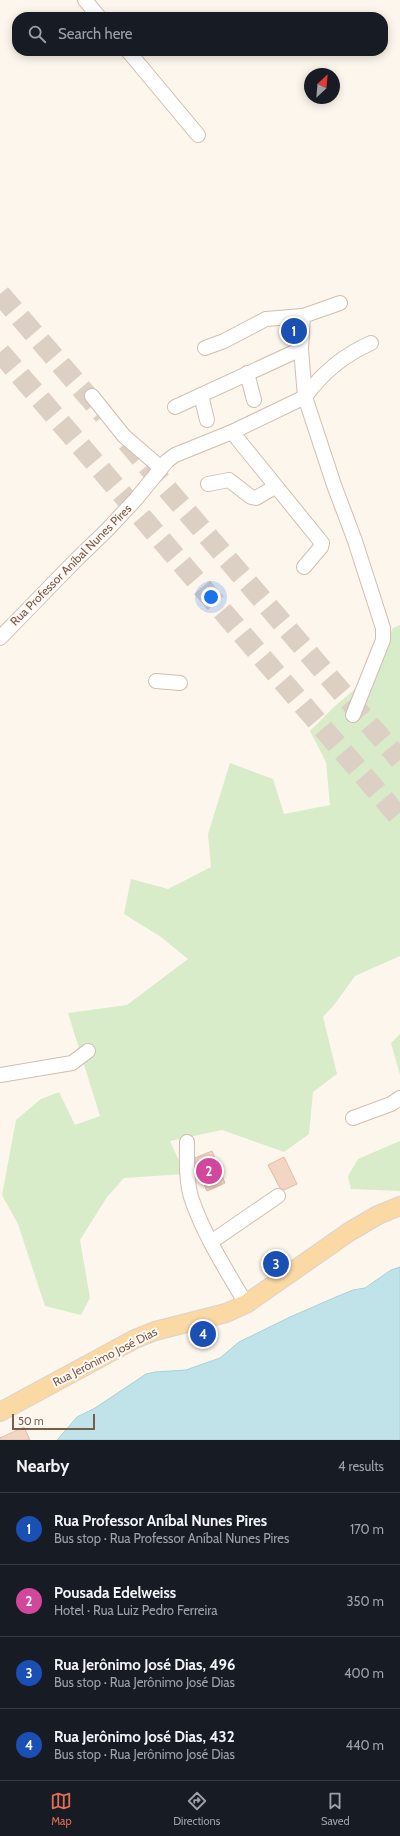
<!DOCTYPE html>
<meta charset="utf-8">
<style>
:root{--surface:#171b24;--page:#242831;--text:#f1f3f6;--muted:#9ea1a6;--line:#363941;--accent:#e76f51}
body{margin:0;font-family:Cabin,sans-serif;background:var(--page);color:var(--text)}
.compass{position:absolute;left:304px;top:68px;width:36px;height:36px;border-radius:50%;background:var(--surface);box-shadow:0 2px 10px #0003;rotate:26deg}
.scale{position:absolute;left:12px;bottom:10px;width:83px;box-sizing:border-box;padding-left:4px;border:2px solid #7a5c4d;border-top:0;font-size:11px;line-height:14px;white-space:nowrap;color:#7a5c4d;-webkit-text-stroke:3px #fffaf3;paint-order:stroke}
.you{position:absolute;left:211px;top:597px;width:14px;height:14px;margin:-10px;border:3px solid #fff;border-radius:50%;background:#1a73e8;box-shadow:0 0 0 6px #1a73e833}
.badge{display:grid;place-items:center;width:26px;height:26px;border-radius:50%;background:var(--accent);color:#fff;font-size:13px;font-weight:700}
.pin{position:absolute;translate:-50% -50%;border:2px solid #fff;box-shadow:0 1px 4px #0006}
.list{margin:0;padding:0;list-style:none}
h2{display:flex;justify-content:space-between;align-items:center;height:52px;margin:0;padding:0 16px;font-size:17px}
h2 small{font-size:13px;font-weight:400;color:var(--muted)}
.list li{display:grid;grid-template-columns:26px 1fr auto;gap:12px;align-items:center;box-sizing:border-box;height:72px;padding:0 16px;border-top:1px solid var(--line)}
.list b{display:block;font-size:15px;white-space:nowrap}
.list p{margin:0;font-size:13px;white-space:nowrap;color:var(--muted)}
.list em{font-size:13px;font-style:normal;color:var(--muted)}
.icon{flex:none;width:22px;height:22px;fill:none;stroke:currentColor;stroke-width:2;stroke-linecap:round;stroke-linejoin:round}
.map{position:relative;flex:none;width:400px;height:1440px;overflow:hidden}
.search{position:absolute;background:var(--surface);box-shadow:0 2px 10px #0003;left:12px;right:12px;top:12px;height:44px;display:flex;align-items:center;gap:10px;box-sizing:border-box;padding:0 14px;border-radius:16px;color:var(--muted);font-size:15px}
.sheet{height:340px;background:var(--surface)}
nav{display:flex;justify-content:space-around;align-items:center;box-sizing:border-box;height:56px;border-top:1px solid var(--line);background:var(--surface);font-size:11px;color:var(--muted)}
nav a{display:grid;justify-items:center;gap:2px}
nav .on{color:var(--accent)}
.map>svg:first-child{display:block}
.green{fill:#d8ecc9}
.water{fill:#bfe3e8;stroke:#a5d3da}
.building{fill:#f3d5c3;stroke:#e6bba3}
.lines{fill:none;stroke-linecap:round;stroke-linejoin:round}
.highway-tunnel{stroke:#dcd0c4;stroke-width:21;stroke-dasharray:21 10;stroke-linecap:butt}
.minor-casing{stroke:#d1beb0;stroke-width:16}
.major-casing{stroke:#dad1cd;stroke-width:20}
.minor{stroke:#fff;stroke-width:14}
.major{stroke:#fbd9a5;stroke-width:18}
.labels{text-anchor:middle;stroke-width:4;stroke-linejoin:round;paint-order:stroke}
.street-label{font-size:12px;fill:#7a5c4d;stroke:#fffaf3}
</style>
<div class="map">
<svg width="400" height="1440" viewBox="0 0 400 1440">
<rect width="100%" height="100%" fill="#fdf6ec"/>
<!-- green -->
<g class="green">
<polygon points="400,625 400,956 355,976 334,1005 323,1017 337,1074 313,1092 309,1134 284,1152 222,1130 170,1141 185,1174 124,1178 107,1197 80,1240 90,1298 81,1315 45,1306 18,1224 2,1195 16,1120 41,1099 59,1092 75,1125 100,1116 68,1013 127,1005 188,959 161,937 124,914 131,879 168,889 211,867 208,834 230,763 273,779 284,814 330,805 326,762 310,731 335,706 368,678 393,628"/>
<polygon points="400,1034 400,1075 391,1043"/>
<polygon points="400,1141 400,1191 351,1189 348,1176 358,1159"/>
</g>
<!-- water -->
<polygon class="water" points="400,1267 400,1440 57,1440 77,1417 95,1408 146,1374 155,1372 186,1370 220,1358 239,1342 290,1317 336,1297 353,1290 365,1288 391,1270"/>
<!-- building -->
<g class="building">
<polygon points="212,1151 225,1183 207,1191 195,1163 195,1158"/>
<polygon points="284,1157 297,1184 284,1190 280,1188 268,1165"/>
<polygon points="24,1427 30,1440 0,1440 0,1438"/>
</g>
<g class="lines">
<!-- highway-tunnel -->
<g class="highway-tunnel">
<polyline points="0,294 104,415"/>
<polyline points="0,352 400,818"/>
<polyline points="127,442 400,760"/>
</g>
<!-- minor casing -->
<g class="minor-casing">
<g id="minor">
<polyline points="85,0 99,17"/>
<polyline points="128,51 198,135"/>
<polyline points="205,348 224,341 266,319 303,316"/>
<polyline points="247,373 254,400"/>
<polyline points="201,395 207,420"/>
<polyline points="92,396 124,436 161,468"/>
<polyline points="175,407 301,349"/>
<polyline points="232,432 322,543 321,547 304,567"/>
<polyline points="208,484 229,480 251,497 256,498 275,487"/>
<polyline points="0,638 74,562 108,529 136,499 167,461 175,455 232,432 305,397 301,349 303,316 340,303"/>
<polyline points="156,681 180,683"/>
<path d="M353,715L383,640V628L355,541L334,485L305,397C322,373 344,355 371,343"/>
<polyline points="0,1075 72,1063 88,1051"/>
<polyline points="353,1118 391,1104 400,1098"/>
<path d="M187,1142C187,1160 186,1180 191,1197C203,1234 227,1271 246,1304"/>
<polyline points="211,1242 278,1196"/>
</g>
</g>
<!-- major casing -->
<g class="major-casing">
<polyline id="major" points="0,1412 135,1339 155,1331 226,1313 246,1304 349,1232 378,1215 400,1206"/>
</g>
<!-- minor -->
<use href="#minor" class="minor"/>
<!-- major -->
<use href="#major" class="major"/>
</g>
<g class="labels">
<!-- street labels -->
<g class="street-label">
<text transform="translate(71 565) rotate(-45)" y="4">Rua Professor Aníbal Nunes Pires</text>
<text transform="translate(105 1357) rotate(-27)" y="4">Rua Jerônimo José Dias</text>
</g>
</g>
</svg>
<svg class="compass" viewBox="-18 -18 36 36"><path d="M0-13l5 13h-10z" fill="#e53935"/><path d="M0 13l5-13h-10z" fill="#9ea1a6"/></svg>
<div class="scale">50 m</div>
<div class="you"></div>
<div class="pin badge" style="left:294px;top:331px;background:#1a4fb4">1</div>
<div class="pin badge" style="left:209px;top:1171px;background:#d1479c">2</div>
<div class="pin badge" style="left:276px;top:1264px;background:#1a4fb4">3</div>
<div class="pin badge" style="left:203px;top:1334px;background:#1a4fb4">4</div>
<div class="search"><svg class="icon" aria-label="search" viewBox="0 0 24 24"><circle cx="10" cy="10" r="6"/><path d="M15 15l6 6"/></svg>Search here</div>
</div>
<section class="sheet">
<h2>Nearby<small>4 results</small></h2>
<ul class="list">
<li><span class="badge" style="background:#1a4fb4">1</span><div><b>Rua Professor Aníbal Nunes Pires</b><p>Bus stop · Rua Professor Aníbal Nunes Pires</p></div><em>170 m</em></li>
<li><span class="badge" style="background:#d1479c">2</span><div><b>Pousada Edelweiss</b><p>Hotel · Rua Luiz Pedro Ferreira</p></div><em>350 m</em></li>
<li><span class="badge" style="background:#1a4fb4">3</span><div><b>Rua Jerônimo José Dias, 496</b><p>Bus stop · Rua Jerônimo José Dias</p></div><em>400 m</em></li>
<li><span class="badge" style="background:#1a4fb4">4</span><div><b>Rua Jerônimo José Dias, 432</b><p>Bus stop · Rua Jerônimo José Dias</p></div><em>440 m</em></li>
</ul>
</section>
<nav>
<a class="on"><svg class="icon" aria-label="map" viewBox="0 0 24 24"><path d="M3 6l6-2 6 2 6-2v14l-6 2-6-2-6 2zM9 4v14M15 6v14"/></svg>Map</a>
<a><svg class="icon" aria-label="directions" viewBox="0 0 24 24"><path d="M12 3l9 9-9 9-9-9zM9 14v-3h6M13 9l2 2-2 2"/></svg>Directions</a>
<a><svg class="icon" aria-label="saved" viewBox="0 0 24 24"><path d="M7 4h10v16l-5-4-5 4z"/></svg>Saved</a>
</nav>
